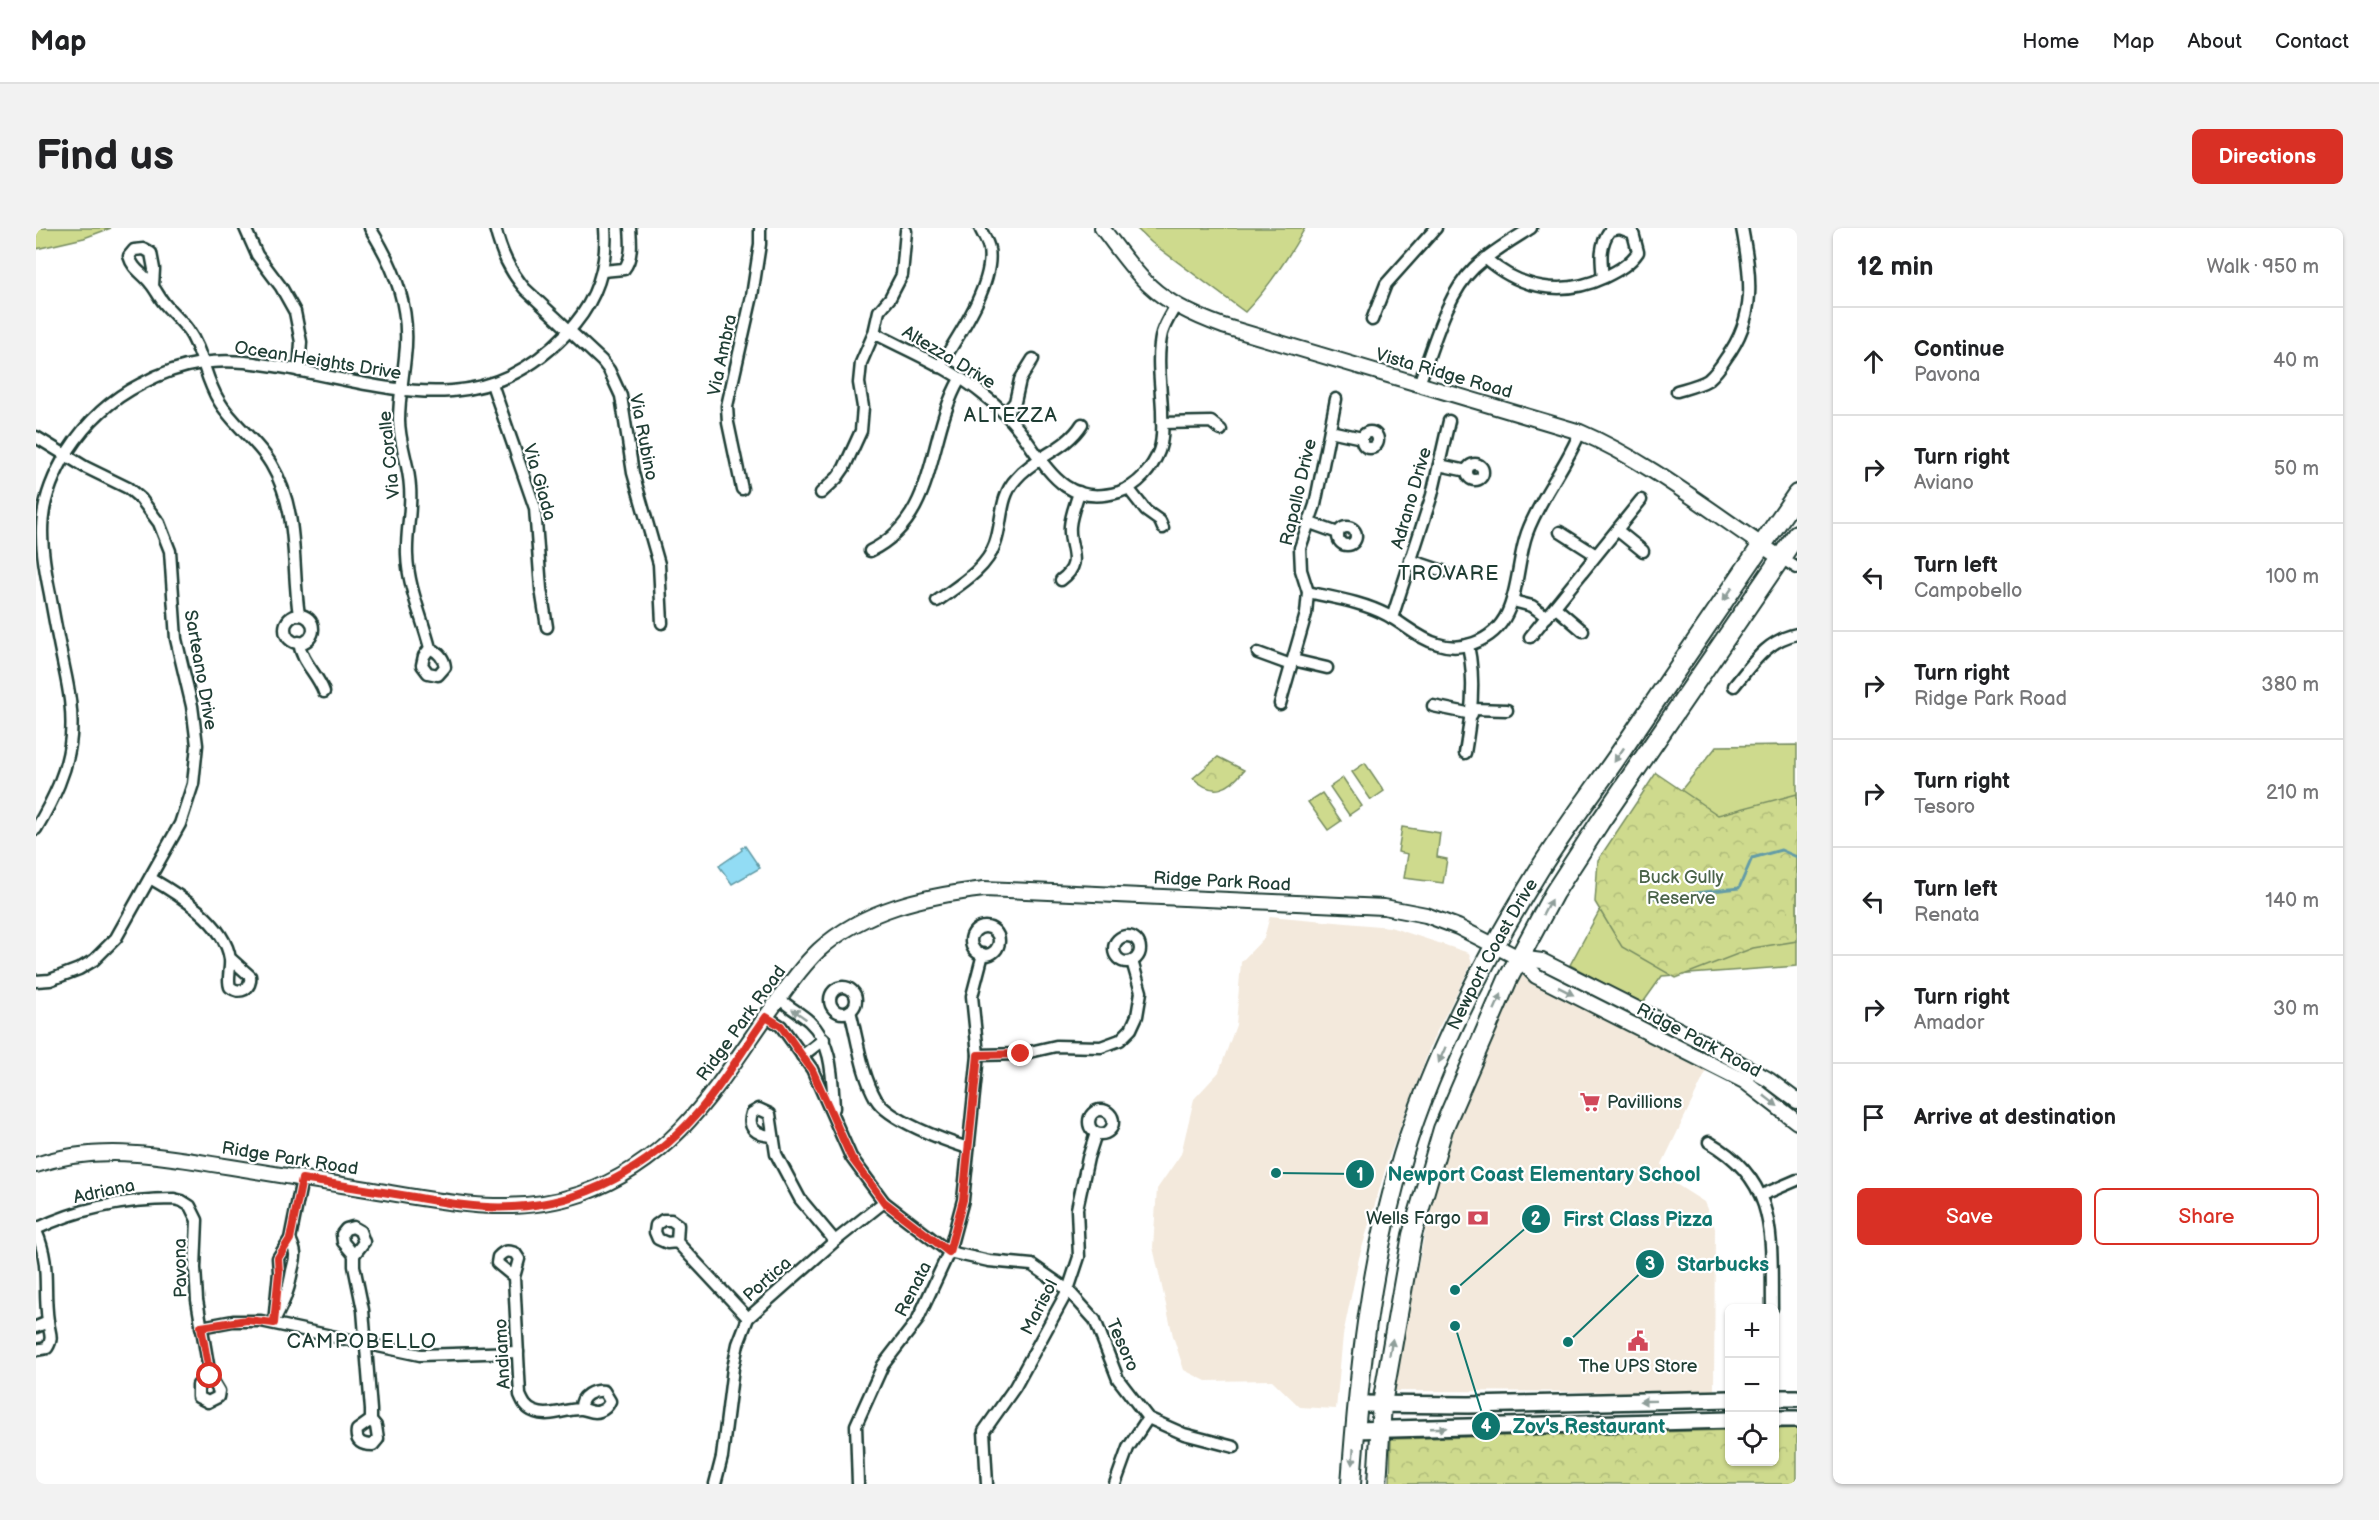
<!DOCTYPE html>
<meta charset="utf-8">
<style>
:root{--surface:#fff;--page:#f2f2f2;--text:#202124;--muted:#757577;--line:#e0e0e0;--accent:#d93025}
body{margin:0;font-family:"Balsamiq Sans",sans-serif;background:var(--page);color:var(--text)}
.controls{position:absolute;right:18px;bottom:18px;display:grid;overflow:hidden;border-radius:9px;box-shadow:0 2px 4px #0004}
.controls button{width:54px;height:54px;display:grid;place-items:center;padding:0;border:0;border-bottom:2px solid var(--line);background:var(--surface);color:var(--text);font:30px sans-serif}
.stop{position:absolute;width:18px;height:18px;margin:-14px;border:4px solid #d93025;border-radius:50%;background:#fff}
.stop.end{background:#d93025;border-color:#fff;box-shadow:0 2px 6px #0008}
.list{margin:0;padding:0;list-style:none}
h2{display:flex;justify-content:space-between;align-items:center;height:78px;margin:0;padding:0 24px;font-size:26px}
h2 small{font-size:20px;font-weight:400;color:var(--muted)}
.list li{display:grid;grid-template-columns:39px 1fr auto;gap:18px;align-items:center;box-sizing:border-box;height:108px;padding:0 24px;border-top:2px solid var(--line)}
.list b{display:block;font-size:22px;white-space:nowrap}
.list p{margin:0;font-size:20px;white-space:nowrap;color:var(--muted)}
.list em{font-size:20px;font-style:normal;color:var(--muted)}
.actions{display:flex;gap:12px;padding:18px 24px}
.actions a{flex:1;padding:14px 0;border:2px solid var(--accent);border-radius:9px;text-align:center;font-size:21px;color:var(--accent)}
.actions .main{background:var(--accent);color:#fff}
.icon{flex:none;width:33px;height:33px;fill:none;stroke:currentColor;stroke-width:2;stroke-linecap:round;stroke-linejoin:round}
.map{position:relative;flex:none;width:1761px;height:1256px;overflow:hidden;border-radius:9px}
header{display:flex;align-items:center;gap:36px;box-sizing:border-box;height:84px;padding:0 30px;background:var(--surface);border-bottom:2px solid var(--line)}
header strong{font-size:28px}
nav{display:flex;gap:33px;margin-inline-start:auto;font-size:21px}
.intro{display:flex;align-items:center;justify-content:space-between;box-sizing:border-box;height:144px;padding:0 36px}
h1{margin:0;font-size:42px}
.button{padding:15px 27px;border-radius:9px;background:var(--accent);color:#fff;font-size:21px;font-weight:700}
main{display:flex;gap:36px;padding:0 36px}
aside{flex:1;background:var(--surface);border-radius:9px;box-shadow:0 2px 4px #0004}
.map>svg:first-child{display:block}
.built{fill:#f3e9dc}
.green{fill:#ceda8d;stroke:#768c60;stroke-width:1.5}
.park{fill:url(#park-crowns);stroke:#768c60;stroke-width:1.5}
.water{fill:#92dcf4;stroke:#649ca7;stroke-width:1.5}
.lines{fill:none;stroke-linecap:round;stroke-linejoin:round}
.stream{stroke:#649ca7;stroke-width:3}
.minor-casing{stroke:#1f3d34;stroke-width:15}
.tertiary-casing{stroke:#1f3d34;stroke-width:18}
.secondary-casing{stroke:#1f3d34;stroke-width:20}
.primary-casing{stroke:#1f3d34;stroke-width:22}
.minor{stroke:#fff;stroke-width:10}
.tertiary{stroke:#fff;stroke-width:14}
.secondary{stroke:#fff;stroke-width:15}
.primary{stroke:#fff;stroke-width:18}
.oneway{fill:#8f9e9a}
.route{stroke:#d93025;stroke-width:8}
.labels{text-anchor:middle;stroke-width:4.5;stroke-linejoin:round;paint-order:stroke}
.street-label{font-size:18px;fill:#1f3d34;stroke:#fff}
.park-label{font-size:18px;fill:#4b644a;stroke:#fff}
.poi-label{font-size:18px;fill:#1f3d34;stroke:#fff;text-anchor:start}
.neighbourhood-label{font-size:20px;letter-spacing:1.5px;fill:#1f3d34;stroke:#fff}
.leader{fill:none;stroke:#0f766e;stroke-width:2}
.callout-dot{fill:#0f766e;stroke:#fff;stroke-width:2}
.mark-label{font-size:18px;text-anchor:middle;font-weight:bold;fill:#fff}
.callout-label{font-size:20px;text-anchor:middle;font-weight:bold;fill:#0f766e;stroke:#fff;stroke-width:4.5;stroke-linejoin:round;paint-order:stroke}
</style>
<header>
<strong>Map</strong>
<nav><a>Home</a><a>Map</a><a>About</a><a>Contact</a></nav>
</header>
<div class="intro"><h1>Find us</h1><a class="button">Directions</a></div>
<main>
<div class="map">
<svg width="1761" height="1256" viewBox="0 0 1761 1256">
<defs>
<pattern id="park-crowns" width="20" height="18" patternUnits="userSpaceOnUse" patternTransform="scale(1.5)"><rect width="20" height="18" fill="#ceda8d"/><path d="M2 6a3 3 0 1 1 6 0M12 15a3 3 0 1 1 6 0" fill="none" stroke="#b0bc7a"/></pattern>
</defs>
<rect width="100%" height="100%" fill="#fff"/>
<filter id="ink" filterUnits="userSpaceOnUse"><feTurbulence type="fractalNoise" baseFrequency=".0167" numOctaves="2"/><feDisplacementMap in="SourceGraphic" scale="12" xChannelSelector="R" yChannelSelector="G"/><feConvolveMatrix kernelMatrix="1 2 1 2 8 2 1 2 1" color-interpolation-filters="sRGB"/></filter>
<g filter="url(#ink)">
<!-- built -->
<g class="built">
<polygon points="1234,688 1354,699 1433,725 1436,735 1397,811 1353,929 1323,1030 1307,1107 1300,1181 1264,1179 1236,1152 1170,1153 1148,1142 1137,1108 1117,1019 1121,961 1145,926 1158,871 1183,844 1200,797 1205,734 1228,710"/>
<polygon points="1487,745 1672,840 1626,936 1629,946 1635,953 1668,974 1679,1000 1678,1164 1356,1163 1395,976 1426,854"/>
</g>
<!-- green -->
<g class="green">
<polygon points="0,0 75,0 48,10 0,21"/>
<path d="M1100,0H1269C1252,30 1233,59 1209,84L1116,15Z"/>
<polygon points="1761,517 1761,738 1626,748 1606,776 1534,737 1597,621 1681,518"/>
<polygon points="1329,535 1348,563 1335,572 1316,544"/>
<polygon points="1307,550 1326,578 1313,587 1294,559"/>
<polygon points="1286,565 1305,593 1292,602 1272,574"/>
<polygon points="1366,599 1404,605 1401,629 1411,631 1407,655 1368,650 1372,626 1362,624"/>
</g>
<!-- park -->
<g class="park">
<path d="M1182,529L1208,542C1193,562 1177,569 1157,550Z"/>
<polygon points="1620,545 1682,587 1761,566 1761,713 1717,720 1640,750 1586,719 1559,674 1562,632"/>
<polygon points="1761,1200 1761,1256 1354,1256 1355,1211 1693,1202 1694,1234 1738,1234 1739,1201"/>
</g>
<!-- water -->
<polygon class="water" points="709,618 724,640 696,656 683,638 706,622 705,620"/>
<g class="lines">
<!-- stream -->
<polyline class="stream" points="1616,670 1703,660 1716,630 1745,622 1761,629"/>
<!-- minor casing -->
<g class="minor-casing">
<g id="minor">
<polyline points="209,0 221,27 245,59 259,84 265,114 263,143"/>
<path d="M334,0C359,40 375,80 369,129C367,150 363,170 363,192C363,215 373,236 374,259C376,282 370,304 371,327C372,359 386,389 394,420C402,424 408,429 409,439L402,447L392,445L386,437L388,428L394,420"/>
<path d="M459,0C465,24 473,42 489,61L566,133L573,142L585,168L597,245L623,336L626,395"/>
<path d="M1449,30C1484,61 1527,69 1569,49C1583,42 1594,36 1602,24L1597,5L1584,0L1574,2C1563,17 1565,32 1567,50"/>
<path d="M567,43L588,41C597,30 595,13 594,0"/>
<path d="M117,58L118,41L115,25L108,21L98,22L93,28C97,42 107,45 115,56C120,62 123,69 128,75C135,84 145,92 152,102C167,123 169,151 183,173C197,197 221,212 235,236C264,285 255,334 263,387"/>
<polyline points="1336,92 1350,56 1400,0"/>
<path d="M838,105C875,124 917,141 949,168C962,178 974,190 984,203C1011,239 1028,280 1083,264C1102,258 1116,241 1123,223C1128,210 1126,196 1126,182C1125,158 1120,129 1126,105C1129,95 1135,86 1140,77"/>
<path d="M903,139C921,110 959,56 953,21C952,14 947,7 944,0"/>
<polyline points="456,156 499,280 505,361 511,399"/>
<path d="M1383,156C1397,119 1410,67 1438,40C1455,24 1476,12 1495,0"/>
<path d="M1641,163C1651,160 1664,157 1672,152C1679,146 1685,138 1690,130C1721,88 1715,48 1706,0"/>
<polyline points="969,186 979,174 984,152 997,131"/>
<polyline points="1126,195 1175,194 1185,202"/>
<polyline points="1294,203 1326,210"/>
<circle cx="1334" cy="212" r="8"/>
<polyline points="0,209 49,239 92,260 105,271 123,295 134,323 140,411 156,478 161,517 157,556 144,596 80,710 58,732 43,741 14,752 0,753"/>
<circle cx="1439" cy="244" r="8"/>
<polyline points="1403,237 1431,243"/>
<polyline points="1092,260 1110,283 1124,293 1127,300"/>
<polyline points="706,261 692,195 691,178 716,68 724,16 724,0"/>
<polyline points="785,265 801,250 808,240 825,203 827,179 823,155 825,135 838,105 843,83 854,70 866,47 870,3"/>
<polyline points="1274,295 1302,305"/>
<circle cx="1311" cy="308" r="9"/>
<polyline points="1581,302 1607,323"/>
<polyline points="1524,304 1560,327"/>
<path d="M834,323C903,289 890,209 924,151"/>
<polyline points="1745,330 1761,340"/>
<polyline points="1374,332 1407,343"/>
<path d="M1025,352C1049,334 1032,321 1034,298C1035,287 1040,275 1043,264"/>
<path d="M1272,364C1298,370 1326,374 1351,387C1368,396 1383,411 1402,416C1414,420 1427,419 1438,415C1486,398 1477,344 1491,305C1504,269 1530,239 1544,204"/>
<path d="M901,373C923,357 950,342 959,316C967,294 963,269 980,251C999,228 1030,222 1046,196"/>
<polyline points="1477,373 1496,378 1511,389"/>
<polyline points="1519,379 1547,403"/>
<circle cx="263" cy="401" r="14"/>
<polyline points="1356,390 1396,267 1413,193"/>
<polyline points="1494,409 1605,272"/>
<path d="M263,414C265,434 282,446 288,464"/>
<polyline points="1222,425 1255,437"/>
<polyline points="1257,432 1291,440"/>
<path d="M1698,458C1716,436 1731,412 1761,406"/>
<polyline points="1244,476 1270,386 1272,364 1265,342 1264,320 1279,277 1300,171"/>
<polyline points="1397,478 1436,486"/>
<polyline points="1436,481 1471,482"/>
<path d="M1429,525C1435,489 1440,454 1432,417"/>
<path d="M0,601C17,572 32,543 35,508C37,484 33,462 28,439C23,415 18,390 14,366C2,308 0,275 32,223C50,195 75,171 105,156C123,146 146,138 166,135C196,130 227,136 256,141C359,161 447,193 530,106C558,77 572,41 569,0"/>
<path d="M114,650C142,666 189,695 194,731C195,741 191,750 194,759C204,767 216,761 214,748L194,730"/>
<circle cx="949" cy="713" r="14"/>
<circle cx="1091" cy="721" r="13"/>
<circle cx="807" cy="772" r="13"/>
<path d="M743,770C752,779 763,784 773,793C797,815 796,850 798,880"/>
<path d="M814,783C822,812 825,845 840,871C852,892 910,913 932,920"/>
<polyline points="731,789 745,798 776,841 815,929 848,974 913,1024 953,1033 996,1037 1032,1062 1059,1092 1082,1151 1112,1190 1148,1206 1198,1219"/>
<polyline points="942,827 985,826 1020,818 1065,819 1084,812 1095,801 1101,788 1105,764 1096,733"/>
<polyline points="766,828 788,811"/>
<circle cx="1065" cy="894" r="12"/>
<path d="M736,908C720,907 711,900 716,885L723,881L734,886L740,926L764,971L799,1013"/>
<path d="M1673,914C1743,954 1735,1010 1736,1080"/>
<polyline points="1726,967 1761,952"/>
<path d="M0,1001C44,980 90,971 138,971L146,973L154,978L161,992L159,1040L161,1072L174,1148L183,1163L182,1169L172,1174L162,1169V1157L174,1148"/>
<path d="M0,1003C15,1037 7,1059 12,1093C13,1105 18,1109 11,1120L0,1122"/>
<polyline points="641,1014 642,997 635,992 627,992 620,997 619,1004 622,1011 631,1015 641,1014 712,1090"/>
<path d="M318,1027L307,1014L306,1006L310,1001L317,999L324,1003L328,1014L318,1027V1038L327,1082L335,1182V1192L321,1202C319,1214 326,1217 337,1217L342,1211L340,1198L335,1192"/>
<path d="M478,1049L461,1035L462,1029C468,1023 471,1022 479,1025L483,1031L478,1049L484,1167C487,1174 490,1181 499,1184C514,1190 531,1180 546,1181C553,1182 557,1186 564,1183C570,1181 572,1178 574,1173L568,1163C557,1162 544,1167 545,1181"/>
<path d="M240,1089C248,1073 252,1065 255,1048C258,1030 263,1030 254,1011"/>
<polyline points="238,1095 243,1044 242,1030 254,1011 266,951"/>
<polyline points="0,1099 12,1094"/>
<polyline points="165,1099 197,1093 225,1093 384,1127 482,1124"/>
<polyline points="679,1256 686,1229 697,1140 702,1116 712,1090 799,1013 848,974"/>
<polyline points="822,1256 820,1197 847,1137 881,1093 913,1024 927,972 942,827 936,768 947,726"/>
<polyline points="951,1256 948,1203 979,1159 1032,1062 1043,1029 1041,981 1052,930 1060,905"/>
<polyline points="1079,1256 1092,1220 1112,1190"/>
</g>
</g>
<!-- tertiary casing -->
<g class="tertiary-casing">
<g id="tertiary">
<path d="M1066,0C1081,19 1096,42 1114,58C1134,77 1162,89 1187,98L1544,204C1616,235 1679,287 1745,330"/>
<polyline points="1483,730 1506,733 1667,814 1733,852 1761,873"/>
<path d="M0,937C59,917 117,926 176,936C228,944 280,953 331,961C403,973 474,990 545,966C636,934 677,865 729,790C746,767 762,742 783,722C828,681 889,668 948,661L1348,679L1390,687L1422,699L1483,730L1500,748L1708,853L1761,894"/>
</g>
</g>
<!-- secondary casing -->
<g class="secondary-casing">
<g id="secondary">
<polyline points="1738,1170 1761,1170"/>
<polyline points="1321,1176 1433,1177 1694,1171"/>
<polyline points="1738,1191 1761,1191"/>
<polyline points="1319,1202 1694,1192"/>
</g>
</g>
<!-- primary casing -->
<g class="primary-casing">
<g id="primary">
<path id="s1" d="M1315,1256C1323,1145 1334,1034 1367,927C1398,827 1448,731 1503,642C1529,600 1560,560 1588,519C1646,434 1703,350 1761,266"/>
<polyline points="1341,1256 1346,1176 1376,1007 1407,901 1472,751 1518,665 1564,594 1761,306"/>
</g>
</g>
<!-- minor -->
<use href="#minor" class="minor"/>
<!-- tertiary -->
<use href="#tertiary" class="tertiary"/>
<!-- secondary -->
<use href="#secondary" class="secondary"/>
<!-- primary -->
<use href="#primary" class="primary"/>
</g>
<!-- one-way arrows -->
<defs><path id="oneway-solid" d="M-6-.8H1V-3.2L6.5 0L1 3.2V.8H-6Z" transform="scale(1.5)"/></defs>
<g class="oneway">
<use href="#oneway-solid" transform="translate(1692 366) rotate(124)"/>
<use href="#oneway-solid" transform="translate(1583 527) rotate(124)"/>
<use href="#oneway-solid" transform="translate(1511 679) rotate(-62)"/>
<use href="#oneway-solid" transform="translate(1530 763) rotate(27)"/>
<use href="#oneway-solid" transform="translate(1462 774) rotate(-66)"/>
<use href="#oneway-solid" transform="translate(763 786) rotate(-145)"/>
<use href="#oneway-solid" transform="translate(1406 827) rotate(114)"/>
<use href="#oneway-solid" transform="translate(1735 873) rotate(38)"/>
<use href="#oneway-solid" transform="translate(1355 1119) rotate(-80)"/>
<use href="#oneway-solid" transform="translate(1612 1173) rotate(179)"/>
<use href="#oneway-solid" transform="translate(1402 1200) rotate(-2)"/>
<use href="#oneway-solid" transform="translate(1317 1229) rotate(94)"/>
</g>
</g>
<g class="lines" filter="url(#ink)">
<!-- route -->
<path class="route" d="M174,1148L165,1099L211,1092L238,1095L243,1044L242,1030L254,1011L266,951C304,957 341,963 378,969C411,975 444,981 477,979C547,976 613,940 659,888C686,858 707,821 730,789L745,798L776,842L815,929L848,974L913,1024L927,972L942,827L985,826"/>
</g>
<!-- icons -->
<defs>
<g id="supermarket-bare" transform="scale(1.62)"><path d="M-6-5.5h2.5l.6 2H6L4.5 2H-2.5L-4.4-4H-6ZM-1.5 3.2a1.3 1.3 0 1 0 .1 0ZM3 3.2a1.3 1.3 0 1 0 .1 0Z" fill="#d1495b" stroke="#fff" stroke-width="2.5" paint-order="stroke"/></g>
<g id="bank-bare" transform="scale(1.62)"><path d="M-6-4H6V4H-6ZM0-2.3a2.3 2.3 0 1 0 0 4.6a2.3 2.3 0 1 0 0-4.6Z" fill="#d1495b" stroke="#fff" stroke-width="2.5" paint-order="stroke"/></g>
<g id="civic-bare" transform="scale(1.62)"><path d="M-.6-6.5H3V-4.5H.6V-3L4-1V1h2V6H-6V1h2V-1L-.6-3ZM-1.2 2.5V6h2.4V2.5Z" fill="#d1495b" stroke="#fff" stroke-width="2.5" paint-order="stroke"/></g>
</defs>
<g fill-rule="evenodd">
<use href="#supermarket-bare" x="1554" y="874"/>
<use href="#bank-bare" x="1442" y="990"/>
<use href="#civic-bare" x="1602" y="1113"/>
</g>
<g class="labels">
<!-- street labels -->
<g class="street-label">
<text transform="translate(686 127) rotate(-78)" y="6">Via Ambra</text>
<text transform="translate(913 129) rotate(31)" y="6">Altezza Drive</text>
<text transform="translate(282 132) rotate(9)" y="6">Ocean Heights Drive</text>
<text transform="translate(1408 145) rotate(16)" y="6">Vista Ridge Road</text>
<text transform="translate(608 209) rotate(79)" y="6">Via Rubino</text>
<text transform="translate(353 227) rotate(-96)" y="6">Via Coralle</text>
<text transform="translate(504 254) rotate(74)" y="6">Via Giada</text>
<text transform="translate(1262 264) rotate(-77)" y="6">Rapallo Drive</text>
<text transform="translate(1375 270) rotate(-74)" y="6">Adrano Drive</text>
<text transform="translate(165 442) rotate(80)" y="6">Sarteano Drive</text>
<text transform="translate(1186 653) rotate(3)" y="6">Ridge Park Road</text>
<text dy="6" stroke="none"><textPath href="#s1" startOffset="554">Newport Coast Drive</textPath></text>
<text transform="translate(705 795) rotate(-54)" y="6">Ridge Park Road</text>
<text transform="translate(1663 812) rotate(28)" y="6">Ridge Park Road</text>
<text transform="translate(254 930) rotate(9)" y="6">Ridge Park Road</text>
<text transform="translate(68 963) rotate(-12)" y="6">Adriana</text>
<text transform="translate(144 1040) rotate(-91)" y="6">Pavona</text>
<text transform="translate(731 1051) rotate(-42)" y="6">Portica</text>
<text transform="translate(877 1061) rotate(-63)" y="6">Renata</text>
<text transform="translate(1003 1079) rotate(-63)" y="6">Marisol</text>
<text transform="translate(1087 1117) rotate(66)" y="6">Tesoro</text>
<text transform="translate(466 1126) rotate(-93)" y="6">Andiamo</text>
</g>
<!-- park labels -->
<g class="park-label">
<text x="1645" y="655">Buck Gully<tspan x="1645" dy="21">Reserve</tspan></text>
</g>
<!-- poi labels -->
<g class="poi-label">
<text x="1571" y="880">Pavillions</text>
<text x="1425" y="996" text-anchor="end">Wells Fargo</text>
<text x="1602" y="1144" text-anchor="middle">The UPS Store</text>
</g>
<!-- neighbourhood labels -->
<g class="neighbourhood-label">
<text x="975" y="194">ALTEZZA</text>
<text x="1413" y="352">TROVARE</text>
<text x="326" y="1120">CAMPOBELLO</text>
</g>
</g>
<!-- callouts -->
<path class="leader" d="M1240 945L1324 946M1419 1062L1500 991M1532 1114L1614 1036M1419 1098L1450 1198"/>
<g class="callout-dot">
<circle cx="1240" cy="945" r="6"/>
<circle cx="1419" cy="1062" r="6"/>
<circle cx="1532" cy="1114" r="6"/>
<circle cx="1419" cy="1098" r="6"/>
<circle cx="1324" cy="946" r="15"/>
<circle cx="1500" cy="991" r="15"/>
<circle cx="1614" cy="1036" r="15"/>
<circle cx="1450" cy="1198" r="15"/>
</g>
<g class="mark-label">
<text x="1324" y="953">1</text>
<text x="1500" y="997">2</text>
<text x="1614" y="1042">3</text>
<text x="1450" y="1204">4</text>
</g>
<g class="callout-label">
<text x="1508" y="953">Newport Coast Elementary School</text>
<text x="1602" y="998">First Class Pizza</text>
<text x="1687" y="1043">Starbucks</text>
<text x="1553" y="1205">Zov's Restaurant</text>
</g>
</svg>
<div class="controls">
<button>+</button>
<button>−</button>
<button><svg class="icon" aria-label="locate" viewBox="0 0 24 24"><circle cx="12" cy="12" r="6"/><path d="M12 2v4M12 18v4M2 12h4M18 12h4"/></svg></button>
</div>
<div class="stop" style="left:174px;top:1148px"></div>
<div class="stop end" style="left:985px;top:826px"></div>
</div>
<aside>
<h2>12 min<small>Walk · 950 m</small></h2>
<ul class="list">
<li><svg class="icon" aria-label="ahead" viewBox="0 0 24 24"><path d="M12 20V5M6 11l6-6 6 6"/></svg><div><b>Continue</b><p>Pavona</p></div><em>40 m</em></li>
<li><svg class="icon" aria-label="right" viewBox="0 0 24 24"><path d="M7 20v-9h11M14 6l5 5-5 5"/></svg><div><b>Turn right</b><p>Aviano</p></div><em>50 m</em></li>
<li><svg class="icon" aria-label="left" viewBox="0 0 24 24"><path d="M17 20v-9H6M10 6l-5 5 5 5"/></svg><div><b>Turn left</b><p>Campobello</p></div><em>100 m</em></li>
<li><svg class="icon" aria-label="right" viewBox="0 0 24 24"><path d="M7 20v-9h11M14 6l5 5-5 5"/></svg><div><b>Turn right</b><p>Ridge Park Road</p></div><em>380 m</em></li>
<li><svg class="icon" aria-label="right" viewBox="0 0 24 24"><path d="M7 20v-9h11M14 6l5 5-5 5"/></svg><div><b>Turn right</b><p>Tesoro</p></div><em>210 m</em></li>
<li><svg class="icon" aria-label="left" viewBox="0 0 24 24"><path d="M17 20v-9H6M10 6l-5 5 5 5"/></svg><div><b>Turn left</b><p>Renata</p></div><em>140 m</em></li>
<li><svg class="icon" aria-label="right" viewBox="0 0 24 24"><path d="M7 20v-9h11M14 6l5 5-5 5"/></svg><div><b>Turn right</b><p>Amador</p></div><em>30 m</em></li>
<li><svg class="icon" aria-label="arrive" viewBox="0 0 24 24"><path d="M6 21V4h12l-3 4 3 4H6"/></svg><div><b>Arrive at destination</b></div></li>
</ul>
<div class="actions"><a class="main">Save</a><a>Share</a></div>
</aside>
</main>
